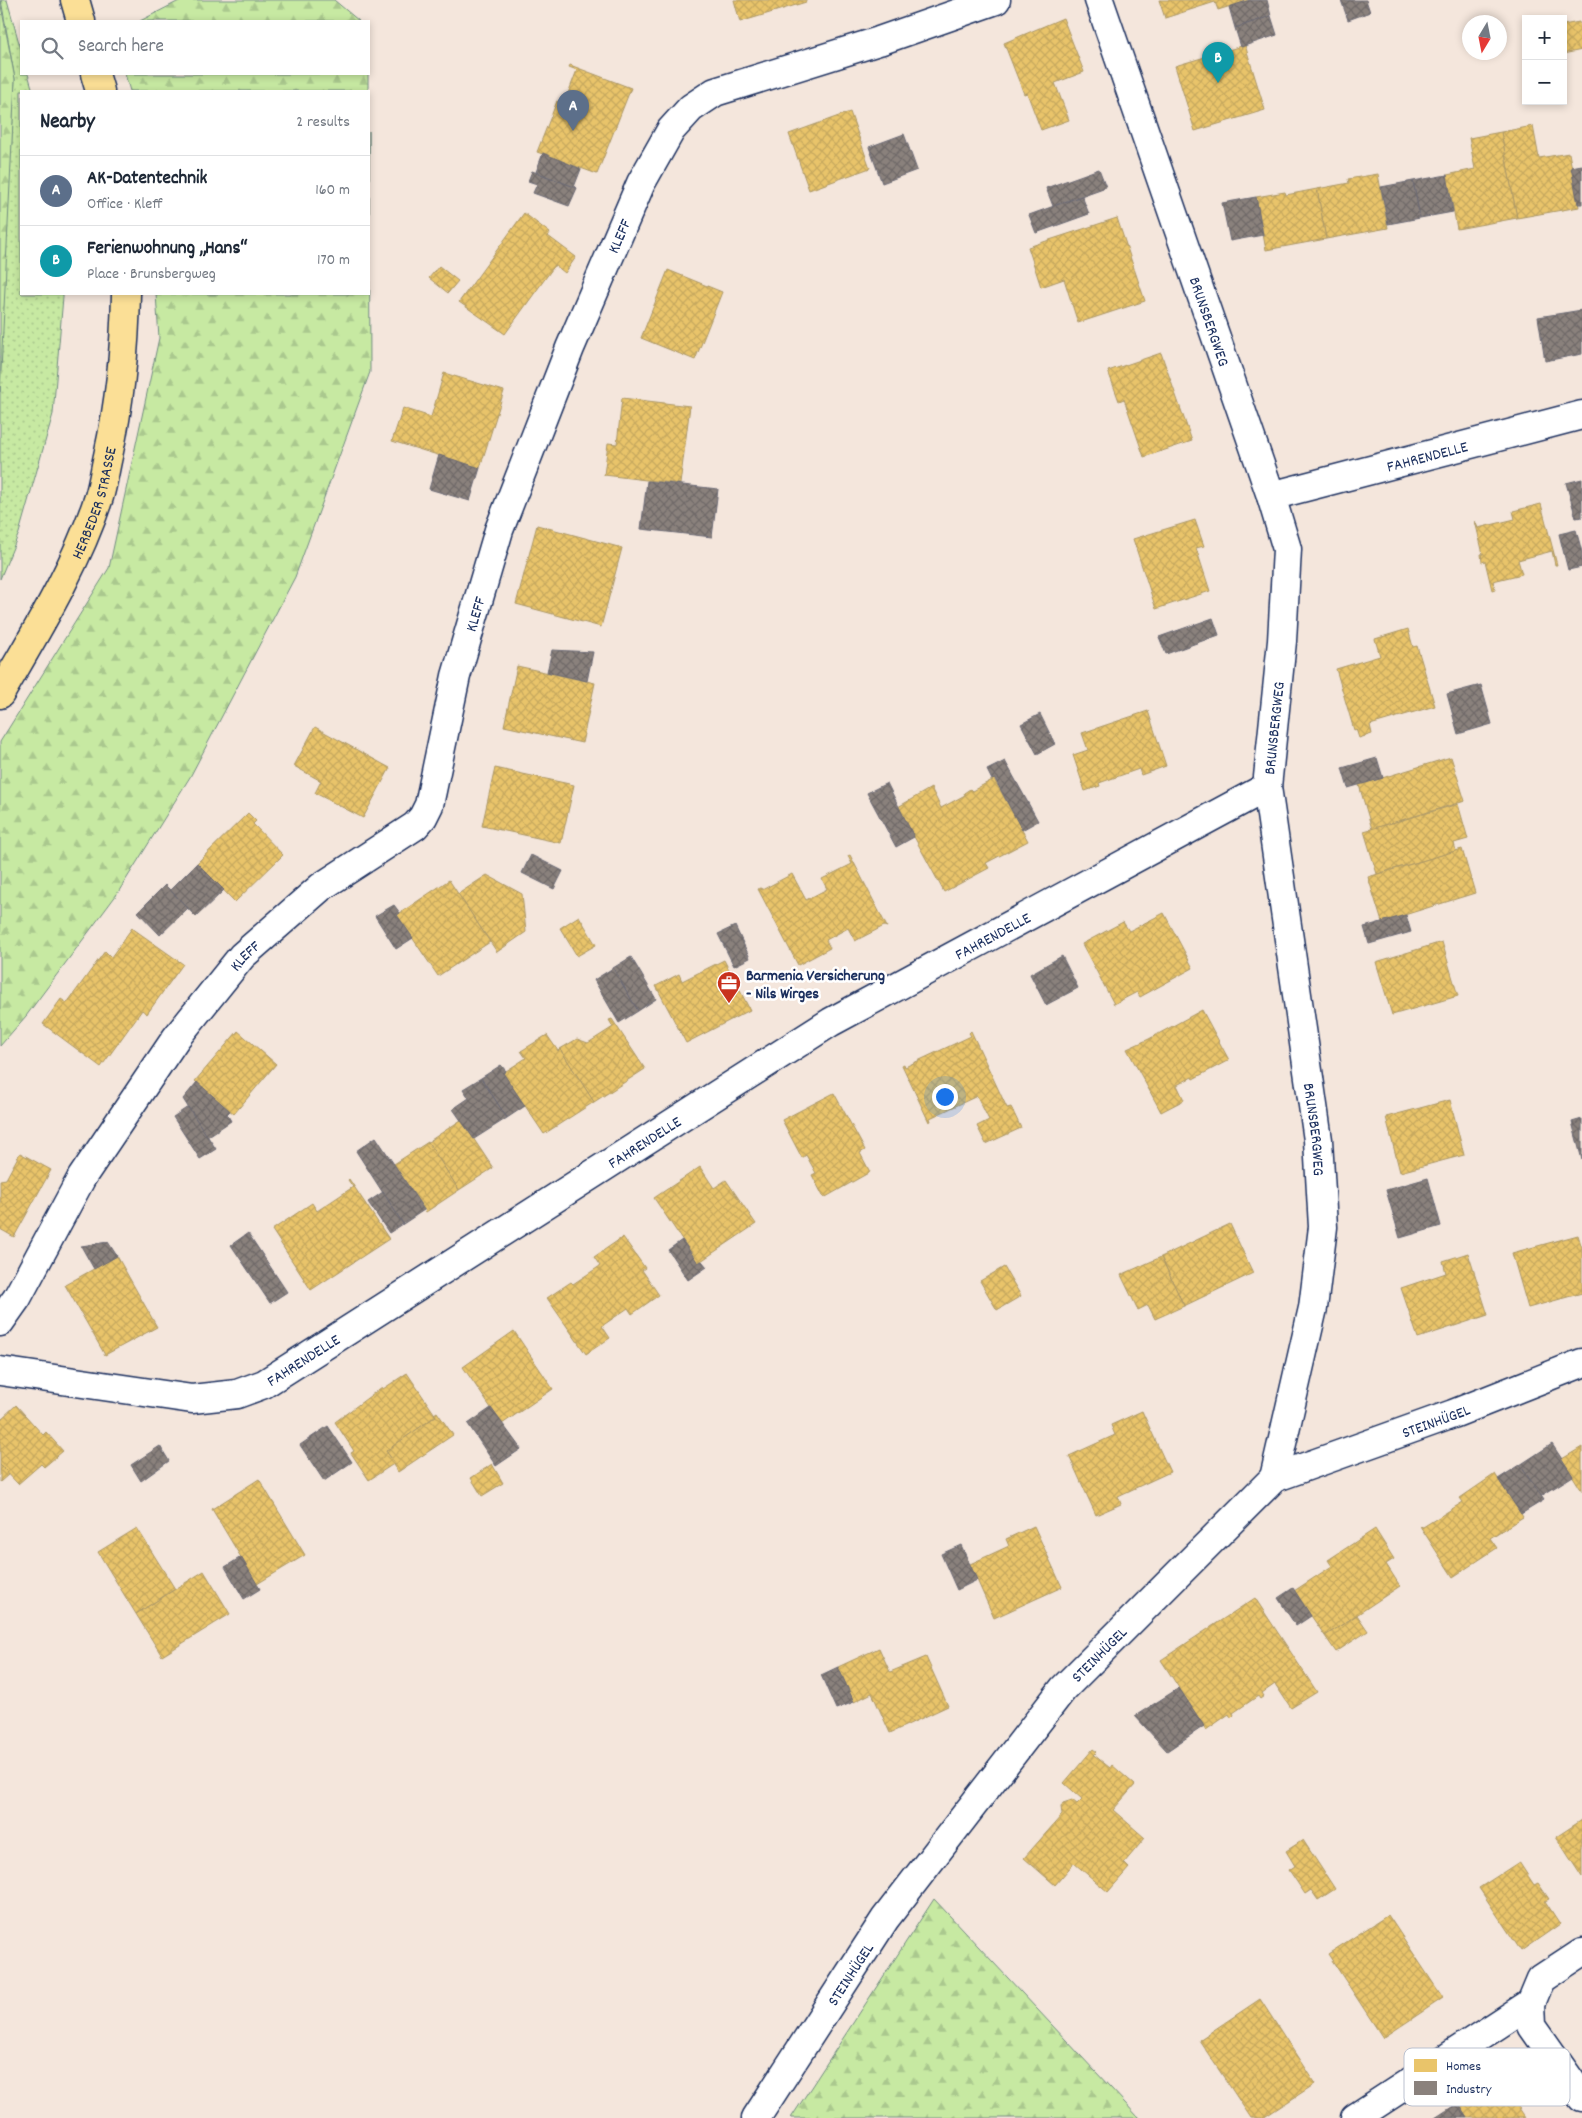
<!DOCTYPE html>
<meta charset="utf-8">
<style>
:root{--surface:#fff;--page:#f6f6f7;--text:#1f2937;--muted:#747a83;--line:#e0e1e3;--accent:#c8321e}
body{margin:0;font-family:Dekko,sans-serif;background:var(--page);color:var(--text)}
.controls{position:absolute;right:15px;top:15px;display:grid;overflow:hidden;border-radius:0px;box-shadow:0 2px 8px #0003}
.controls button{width:45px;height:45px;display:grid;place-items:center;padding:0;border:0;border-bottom:1px solid var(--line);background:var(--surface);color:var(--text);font:25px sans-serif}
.compass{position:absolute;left:1462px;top:15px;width:45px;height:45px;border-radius:50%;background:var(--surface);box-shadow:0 2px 8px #0003;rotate:190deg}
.you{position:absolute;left:944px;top:1096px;width:18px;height:18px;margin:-12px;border:4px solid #fff;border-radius:50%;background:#1a73e8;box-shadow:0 0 0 8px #1a73e833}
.badge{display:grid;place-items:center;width:32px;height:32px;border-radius:50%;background:var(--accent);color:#fff;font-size:16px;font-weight:700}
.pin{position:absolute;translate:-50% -41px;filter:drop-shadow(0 1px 2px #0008)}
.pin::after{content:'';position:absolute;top:26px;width:18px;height:15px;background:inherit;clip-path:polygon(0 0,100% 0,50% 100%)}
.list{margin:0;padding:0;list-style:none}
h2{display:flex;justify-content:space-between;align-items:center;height:65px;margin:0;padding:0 20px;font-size:21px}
h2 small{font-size:16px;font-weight:400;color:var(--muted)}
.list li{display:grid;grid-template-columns:32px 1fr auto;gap:15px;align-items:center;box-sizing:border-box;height:70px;padding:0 20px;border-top:1px solid var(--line)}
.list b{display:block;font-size:19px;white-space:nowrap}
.list p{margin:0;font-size:16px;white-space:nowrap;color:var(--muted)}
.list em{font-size:16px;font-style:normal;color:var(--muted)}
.icon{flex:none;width:28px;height:28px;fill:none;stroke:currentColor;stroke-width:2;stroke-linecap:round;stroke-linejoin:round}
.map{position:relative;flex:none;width:1582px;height:2118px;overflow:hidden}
.search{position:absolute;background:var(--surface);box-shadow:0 2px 8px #0003;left:20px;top:20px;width:350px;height:55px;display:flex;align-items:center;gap:12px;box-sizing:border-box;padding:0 18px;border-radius:0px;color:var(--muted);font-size:19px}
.panel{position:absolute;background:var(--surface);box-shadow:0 2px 8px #0003;left:20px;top:90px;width:350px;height:205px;border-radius:0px}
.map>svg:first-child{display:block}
.grass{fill:url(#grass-dots);stroke:#718c80}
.forest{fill:url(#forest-firs);stroke:#718c80}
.homes{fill:url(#homes-cross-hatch);stroke:#ab9766}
.industry{fill:url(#industry-cross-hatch);stroke:#696873}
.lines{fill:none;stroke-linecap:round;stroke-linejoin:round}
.minor-casing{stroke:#1b2f5e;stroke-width:31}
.major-casing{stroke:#1b2f5e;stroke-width:31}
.minor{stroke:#fff;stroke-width:28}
.major{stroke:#fbdf96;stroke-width:28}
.labels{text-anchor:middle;stroke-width:5;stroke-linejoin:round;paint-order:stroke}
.street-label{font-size:16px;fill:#1b2f5e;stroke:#fff}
.poi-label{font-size:16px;font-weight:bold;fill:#1b2f5e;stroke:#fff;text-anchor:start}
.key{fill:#fff;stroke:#bbc1cf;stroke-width:1}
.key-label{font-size:14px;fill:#1b2f5e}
</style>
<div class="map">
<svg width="1582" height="2118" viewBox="0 0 1582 2118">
<defs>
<pattern id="grass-dots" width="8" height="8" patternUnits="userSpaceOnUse" patternTransform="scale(1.25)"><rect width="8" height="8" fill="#c7e9a2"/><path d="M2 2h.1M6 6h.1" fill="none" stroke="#aac88e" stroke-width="1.8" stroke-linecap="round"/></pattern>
<pattern id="forest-firs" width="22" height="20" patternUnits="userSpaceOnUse" patternTransform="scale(1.25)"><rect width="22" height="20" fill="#c7e9a2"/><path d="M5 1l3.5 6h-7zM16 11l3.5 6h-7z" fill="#aac88e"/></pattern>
<pattern id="homes-cross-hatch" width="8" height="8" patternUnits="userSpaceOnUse" patternTransform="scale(1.25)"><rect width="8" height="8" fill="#e9c46a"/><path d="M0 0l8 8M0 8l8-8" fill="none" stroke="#c7a95e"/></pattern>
<pattern id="industry-cross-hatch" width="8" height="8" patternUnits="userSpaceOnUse" patternTransform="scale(1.25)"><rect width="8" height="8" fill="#8a817c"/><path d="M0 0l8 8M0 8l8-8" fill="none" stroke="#706a69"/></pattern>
</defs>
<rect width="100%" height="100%" fill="#f4e6dc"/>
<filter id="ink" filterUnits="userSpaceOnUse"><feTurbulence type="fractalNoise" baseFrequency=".02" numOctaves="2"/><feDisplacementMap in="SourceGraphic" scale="10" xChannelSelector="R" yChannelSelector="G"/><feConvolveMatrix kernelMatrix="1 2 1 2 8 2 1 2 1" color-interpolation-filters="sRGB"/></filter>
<g filter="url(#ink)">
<!-- grass -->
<polygon class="grass" points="1,0 7,0 21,50 21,74 28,74 33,91 21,91 21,294 63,294 63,297 53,414 19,533 0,579 0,360 15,79"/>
<!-- forest -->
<g class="forest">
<polygon points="0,0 15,79 0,392"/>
<polygon points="181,0 334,0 359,21 140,21"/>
<polygon points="125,74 368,74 368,91 130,91"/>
<polygon points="369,131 370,372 295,577 190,777 117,894 26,1016 0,1046 0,742 109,568 159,338 156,294 369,294"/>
<polygon points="934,1899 1139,2118 791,2118"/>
</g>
<!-- homes -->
<g class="homes">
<polygon points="734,0 806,0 806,2 740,22"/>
<polygon points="1159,0 1250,0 1218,10 1215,2 1165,18"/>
<polygon points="1063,18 1084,72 1055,83 1069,120 1041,130 1027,93 1024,94 1004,43"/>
<polygon points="1579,22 1582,35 1582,50 1563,54 1563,25"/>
<polygon points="1245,45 1265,110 1195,131 1175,66"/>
<polygon points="570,65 631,88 597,174 537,152 557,101 564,104 577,70 569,67"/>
<polygon points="850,112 870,168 809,190 789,134"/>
<polygon points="1533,126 1539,158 1569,153 1579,207 1517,218 1501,132"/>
<polygon points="1501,132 1517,218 1457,229 1447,175 1475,169 1469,138"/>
<polygon points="1378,174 1388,228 1326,239 1317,189 1349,183 1348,179"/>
<polygon points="1317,189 1326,239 1266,250 1256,197 1285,192 1286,195"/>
<polygon points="524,213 550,233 548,236 576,257 565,273 555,265 505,334 459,302"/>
<polygon points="1117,218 1145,301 1078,323 1064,279 1041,287 1028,247"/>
<polygon points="439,266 458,281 448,293 429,278"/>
<polygon points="668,270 722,292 695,360 641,338"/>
<polygon points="1161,353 1192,441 1144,457 1124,399 1119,401 1108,371"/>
<polygon points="444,373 504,391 480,468 392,441 403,408 431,417"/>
<polygon points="622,398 690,406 680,484 604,475 608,443 617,444"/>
<polygon points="1541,504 1557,565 1555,565 1552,551 1518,560 1522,574 1493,581 1495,589 1492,590 1485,561 1482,562 1481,554 1483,554 1475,521 1478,528 1515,519 1513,511"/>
<polygon points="1195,520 1204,546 1196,548 1210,591 1156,609 1133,539"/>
<polygon points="537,525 622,548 601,627 516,604"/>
<polygon points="1408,629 1413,647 1417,646 1435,706 1370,725 1372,734 1359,738 1356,729 1354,730 1336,669 1380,656 1375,639"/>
<polygon points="517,666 595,683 582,743 504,726"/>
<polygon points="1148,711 1166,766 1141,775 1139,769 1099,783 1100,786 1085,791 1073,755 1088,750 1082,733"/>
<polygon points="315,727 390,768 363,818 315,793 321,781 294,766"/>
<polygon points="1451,757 1465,801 1372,829 1359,785"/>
<polygon points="495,768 574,785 561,843 482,826"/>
<polygon points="994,779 1028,841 986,863 989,868 944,892 898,807 931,788 941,808 965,795 964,793 970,789 972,791"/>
<polygon points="1458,804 1468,839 1454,843 1456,851 1377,874 1364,831"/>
<polygon points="248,813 256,821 253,824 283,855 235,902 197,863"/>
<polygon points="1462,849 1475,893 1382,922 1368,877"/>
<polygon points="850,855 887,927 884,926 855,941 848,928 826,940 830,948 798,965 758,889 761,888 762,890 792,874 806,900 827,889 822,879 852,864 848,856"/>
<polygon points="487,875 522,894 526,932 497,952 458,894"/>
<polygon points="449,880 490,942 438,976 397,915"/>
<polygon points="1164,913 1193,968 1140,997 1137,992 1114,1004 1082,944 1123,922 1129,931"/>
<polygon points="579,916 596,945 577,956 560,928"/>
<polygon points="132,928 183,964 147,1014 142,1010 101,1067 43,1024 61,999 67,1003 105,951 111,957"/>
<polygon points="1442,942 1458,996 1392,1015 1376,962"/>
<polygon points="724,960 750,1010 686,1043 656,986 679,974 682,981"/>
<polygon points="1202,1010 1229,1060 1193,1079 1192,1077 1177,1085 1184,1100 1161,1112 1127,1049 1149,1039"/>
<polygon points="612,1019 645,1069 594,1102 560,1049 577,1039 588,1043 613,1027 609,1020"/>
<polygon points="238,1031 276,1064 234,1114 195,1081"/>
<polygon points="971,1031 1007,1108 1011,1107 1021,1128 986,1144 977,1126 989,1120 977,1096 930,1118 931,1121 929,1122 902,1065 904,1064 905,1067 971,1036 969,1033"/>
<polygon points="547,1035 558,1051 560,1049 594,1102 544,1134 503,1073 526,1058 521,1051"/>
<polygon points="834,1093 865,1150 860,1153 870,1172 824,1198 812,1175 816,1173 806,1155 802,1158 782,1120"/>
<polygon points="1450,1100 1464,1155 1400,1172 1386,1117"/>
<polygon points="461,1120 493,1168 459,1190 428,1142"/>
<polygon points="428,1142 459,1190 426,1212 394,1164"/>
<polygon points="20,1153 51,1170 14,1237 0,1229 0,1180 6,1179"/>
<polygon points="700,1167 714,1188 726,1180 756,1224 698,1263 654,1198"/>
<polygon points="349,1179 389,1239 311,1290 272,1230 312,1203 317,1211 353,1187 348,1180"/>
<polygon points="1230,1224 1253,1273 1184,1306 1161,1257"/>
<polygon points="1578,1235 1582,1248 1582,1293 1528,1308 1512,1253"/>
<polygon points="623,1237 645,1268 642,1270 659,1295 632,1314 628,1308 602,1326 610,1338 586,1354 547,1298 571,1282 573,1284 600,1266 594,1257"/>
<polygon points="1468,1253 1488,1315 1418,1338 1401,1288 1446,1273 1443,1261"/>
<polygon points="117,1256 157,1327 105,1355 65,1285"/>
<polygon points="1161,1257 1184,1306 1155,1319 1148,1305 1138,1310 1121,1275"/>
<polygon points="1004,1267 1021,1296 997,1310 980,1281"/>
<polygon points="514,1331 553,1389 502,1424 463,1367"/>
<polygon points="407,1373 436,1416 386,1451 395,1463 369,1480 351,1453 354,1451 335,1422 382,1387 383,1389"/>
<polygon points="16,1405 43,1435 46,1432 63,1451 44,1467 41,1464 18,1484 0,1465 0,1420"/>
<polygon points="1142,1411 1170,1472 1118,1496 1121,1504 1096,1515 1069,1456 1115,1435 1111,1425"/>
<polygon points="437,1412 453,1435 398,1472 393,1465 395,1463 386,1451 436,1416 434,1414"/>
<polygon points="1582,1447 1582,1491 1562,1459"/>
<polygon points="492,1464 503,1483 482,1496 471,1478"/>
<polygon points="0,1465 9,1474 0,1482"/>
<polygon points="1495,1474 1523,1517 1490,1538 1497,1548 1453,1577 1420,1526 1423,1527 1463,1502 1460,1498"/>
<polygon points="259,1479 305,1555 257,1584 212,1509"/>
<polygon points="1034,1526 1062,1587 994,1618 970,1564 1009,1546 1006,1539"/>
<polygon points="137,1528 175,1589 136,1614 98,1552"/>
<polygon points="1375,1529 1394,1559 1386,1564 1400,1586 1325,1636 1294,1591 1332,1566 1328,1560"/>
<polygon points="204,1571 230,1614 162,1656 136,1614"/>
<polygon points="1255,1598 1317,1692 1291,1708 1275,1684 1262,1693 1264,1696 1260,1699 1258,1696 1233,1713 1234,1715 1231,1718 1229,1714 1206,1730 1161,1660"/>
<polygon points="1357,1615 1368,1631 1336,1652 1325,1636"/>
<polygon points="879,1648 890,1672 926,1657 948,1706 890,1733 872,1693 854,1702 838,1667"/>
<polygon points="1093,1749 1097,1752 1094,1755 1110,1768 1112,1765 1135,1785 1113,1810 1145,1838 1124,1863 1129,1868 1108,1892 1074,1863 1055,1885 1024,1858 1062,1815 1061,1807 1063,1803 1072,1800 1077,1804 1082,1799 1064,1783"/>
<polygon points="1582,1820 1582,1877 1556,1837"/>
<polygon points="1303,1840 1335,1889 1318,1900 1311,1890 1305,1894 1289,1870 1295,1866 1286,1851"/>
<polygon points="1519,1862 1534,1885 1538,1883 1549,1899 1545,1901 1560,1924 1521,1951 1479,1888"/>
<polygon points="1388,1915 1443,1998 1383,2038 1328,1954"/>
<polygon points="1260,1999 1315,2084 1263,2118 1251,2118 1199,2040"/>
<polygon points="1489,2066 1505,2090 1509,2087 1520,2103 1516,2106 1524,2118 1468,2118 1451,2092"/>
</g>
<!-- industry -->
<g class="industry">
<polygon points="1250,0 1267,0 1271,16 1235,28 1229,7"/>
<polygon points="1341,0 1366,0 1370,12 1348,20"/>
<polygon points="1271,16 1277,35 1241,47 1235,28"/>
<polygon points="904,134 917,170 882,183 869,147"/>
<polygon points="543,153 581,169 574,187 536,172"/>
<polygon points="1582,165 1582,204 1578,204 1571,167"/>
<polygon points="1099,169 1106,187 1053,206 1046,188"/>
<polygon points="532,171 577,188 569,206 533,193 537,184 528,181"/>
<polygon points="1447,175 1453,212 1420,218 1413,181"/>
<polygon points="1413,181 1420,218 1388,224 1381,187"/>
<polygon points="1082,196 1089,214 1036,233 1029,215"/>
<polygon points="1256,197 1263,235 1230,241 1222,203"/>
<polygon points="1582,310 1582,354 1545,361 1538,317"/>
<polygon points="439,455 480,468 470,501 429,489"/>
<polygon points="1582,479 1582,517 1576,518 1566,483"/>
<polygon points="647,481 718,489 712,537 641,529"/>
<polygon points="1576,530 1582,552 1582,567 1568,570 1559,534"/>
<polygon points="1213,618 1219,635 1166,654 1159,637"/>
<polygon points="552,650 593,652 587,681 547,672"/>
<polygon points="1481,685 1492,724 1458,734 1447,694"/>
<polygon points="1040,714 1055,744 1037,754 1021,724"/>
<polygon points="1377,758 1383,778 1348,788 1342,768"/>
<polygon points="1005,761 1038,821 1022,830 995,779 992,780 987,770"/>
<polygon points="887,783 914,837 896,847 867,793"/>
<polygon points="531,855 563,871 554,889 522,873"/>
<polygon points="197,863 224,890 196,917 170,890"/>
<polygon points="165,885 188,908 160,935 138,912"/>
<polygon points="394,905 400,913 397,915 413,938 396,949 375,916"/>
<polygon points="1406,915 1411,932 1369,944 1364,927"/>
<polygon points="735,926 750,958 734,966 718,934"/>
<polygon points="1062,956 1078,988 1046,1005 1030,974"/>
<polygon points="631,957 656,999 638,1011 613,968"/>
<polygon points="613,968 638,1011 619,1023 594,980"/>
<polygon points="501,1065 506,1071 503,1073 525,1106 507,1118 481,1078"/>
<polygon points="481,1078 507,1118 474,1139 453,1109 469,1098 463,1089"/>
<polygon points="197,1082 230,1111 227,1114 231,1121 207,1137 183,1099"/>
<polygon points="188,1107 216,1149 200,1159 173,1117"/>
<polygon points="1582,1119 1582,1160 1572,1122"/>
<polygon points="376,1137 424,1210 403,1224 356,1151"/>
<polygon points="1428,1178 1441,1226 1400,1238 1386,1190"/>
<polygon points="383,1192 403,1224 389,1233 368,1202"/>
<polygon points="248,1233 287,1292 270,1303 231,1245"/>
<polygon points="682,1240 698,1263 702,1261 707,1267 688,1280 668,1250"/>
<polygon points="108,1242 117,1256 94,1269 81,1246"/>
<polygon points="491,1408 521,1449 496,1466 468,1424"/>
<polygon points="328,1426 352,1462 324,1481 300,1445"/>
<polygon points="1552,1444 1573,1476 1541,1496 1520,1465"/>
<polygon points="160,1446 169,1461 141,1481 131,1465"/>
<polygon points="1520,1465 1544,1500 1521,1514 1498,1479"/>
<polygon points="961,1545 977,1580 957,1590 941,1554"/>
<polygon points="241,1557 260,1589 244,1599 225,1567"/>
<polygon points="1293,1588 1311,1616 1296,1626 1278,1598"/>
<polygon points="838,1667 854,1702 836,1709 821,1675"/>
<polygon points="1179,1688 1204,1726 1167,1751 1135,1716"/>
<polygon points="1458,2103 1468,2118 1435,2118"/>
</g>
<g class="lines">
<!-- minor casing -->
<g class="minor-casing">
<g id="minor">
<path id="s1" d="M1099,0L1271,496L1287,549L1282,641L1267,787L1318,1140L1323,1227L1313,1308L1274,1478"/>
<path id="s2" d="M1271,496L1582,415"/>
<path id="s3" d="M0,1322L17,1298L82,1177L176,1038L242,956L321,887L415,826L423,817L429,805L456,676L499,530L570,348L641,183L671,130L691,108L715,92L879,41L996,0"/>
<path id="s4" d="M0,1371L192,1399L237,1394L264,1384L831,1022L1267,787"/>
<polyline points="1582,1952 1541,1979 1531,2003 1532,2026 1582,2097"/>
<path id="s5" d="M756,2118L885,1919L1063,1689L1274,1478L1453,1414L1582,1363"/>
<polyline points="1355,2118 1531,2003"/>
</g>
</g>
<!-- major casing -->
<g class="major-casing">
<g id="major">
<polyline points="75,0 81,21"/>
<polyline points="95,74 100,91"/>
<path id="s6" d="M0,694C37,630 76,567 99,497C103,484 105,469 108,456C120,402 125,349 126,294"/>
</g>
</g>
<!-- minor -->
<use href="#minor" class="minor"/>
<!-- major -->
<use href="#major" class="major"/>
</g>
</g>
<!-- icons -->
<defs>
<g id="office-pin" transform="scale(1.25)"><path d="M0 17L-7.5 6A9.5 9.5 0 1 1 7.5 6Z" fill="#c8321e" stroke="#fff"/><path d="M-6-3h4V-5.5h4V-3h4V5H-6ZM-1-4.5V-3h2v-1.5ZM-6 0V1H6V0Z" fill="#fff"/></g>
</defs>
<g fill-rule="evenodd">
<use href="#office-pin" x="729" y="983"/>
</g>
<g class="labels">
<!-- street labels -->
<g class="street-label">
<text dy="6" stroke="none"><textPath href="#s3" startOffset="1284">KLEFF</textPath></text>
<text dy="6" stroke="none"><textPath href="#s1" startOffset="340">BRUNSBERGWEG</textPath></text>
<text dy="6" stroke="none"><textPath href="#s2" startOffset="161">FAHRENDELLE</textPath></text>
<text dy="6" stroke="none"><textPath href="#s6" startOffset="214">HERBEDER STRASSE</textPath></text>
<text dy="6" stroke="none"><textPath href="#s3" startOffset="879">KLEFF</textPath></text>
<text transform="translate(1273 728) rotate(-84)" y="6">BRUNSBERGWEG</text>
<text dy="6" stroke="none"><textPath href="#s4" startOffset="1124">FAHRENDELLE</textPath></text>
<text dy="6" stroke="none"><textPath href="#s3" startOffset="442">KLEFF</textPath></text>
<text dy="6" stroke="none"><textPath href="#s1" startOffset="1165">BRUNSBERGWEG</textPath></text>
<text dy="6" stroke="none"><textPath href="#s4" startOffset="719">FAHRENDELLE</textPath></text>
<text dy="6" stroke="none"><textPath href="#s4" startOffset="314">FAHRENDELLE</textPath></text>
<text dy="6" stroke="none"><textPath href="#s5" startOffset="998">STEINHÜGEL</textPath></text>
<text dy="6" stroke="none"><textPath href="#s5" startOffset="578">STEINHÜGEL</textPath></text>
<text dy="6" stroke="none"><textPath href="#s5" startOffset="172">STEINHÜGEL</textPath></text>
</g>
<!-- poi labels -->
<g class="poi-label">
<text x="746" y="980">Barmenia Versicherung<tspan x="746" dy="18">- Nils Wirges</tspan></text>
</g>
</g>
<!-- legend -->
<rect x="1404" y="2048" width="166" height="58" rx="8" class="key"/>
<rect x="1414" y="2059" width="23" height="13" fill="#e9c46a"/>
<rect x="1414" y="2081" width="23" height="14" fill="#8a817c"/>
<g class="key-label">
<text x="1446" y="2070">Homes</text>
<text x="1446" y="2093">Industry</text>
</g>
</svg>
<div class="controls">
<button>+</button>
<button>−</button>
</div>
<svg class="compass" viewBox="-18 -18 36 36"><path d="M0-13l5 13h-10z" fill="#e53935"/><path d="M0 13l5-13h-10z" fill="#747a83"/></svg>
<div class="you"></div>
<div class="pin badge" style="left:573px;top:131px;background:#5c6f8a">A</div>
<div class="pin badge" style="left:1218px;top:83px;background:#0f9aa8">B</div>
<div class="search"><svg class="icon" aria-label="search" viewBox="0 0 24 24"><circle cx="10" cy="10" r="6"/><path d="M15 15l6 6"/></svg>Search here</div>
<section class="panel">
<h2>Nearby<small>2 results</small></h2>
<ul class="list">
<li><span class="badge" style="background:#5c6f8a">A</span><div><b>AK-Datentechnik</b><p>Office · Kleff</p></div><em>160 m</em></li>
<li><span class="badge" style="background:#0f9aa8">B</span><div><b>Ferienwohnung „Hans“</b><p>Place · Brunsbergweg</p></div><em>170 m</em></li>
</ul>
</section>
</div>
